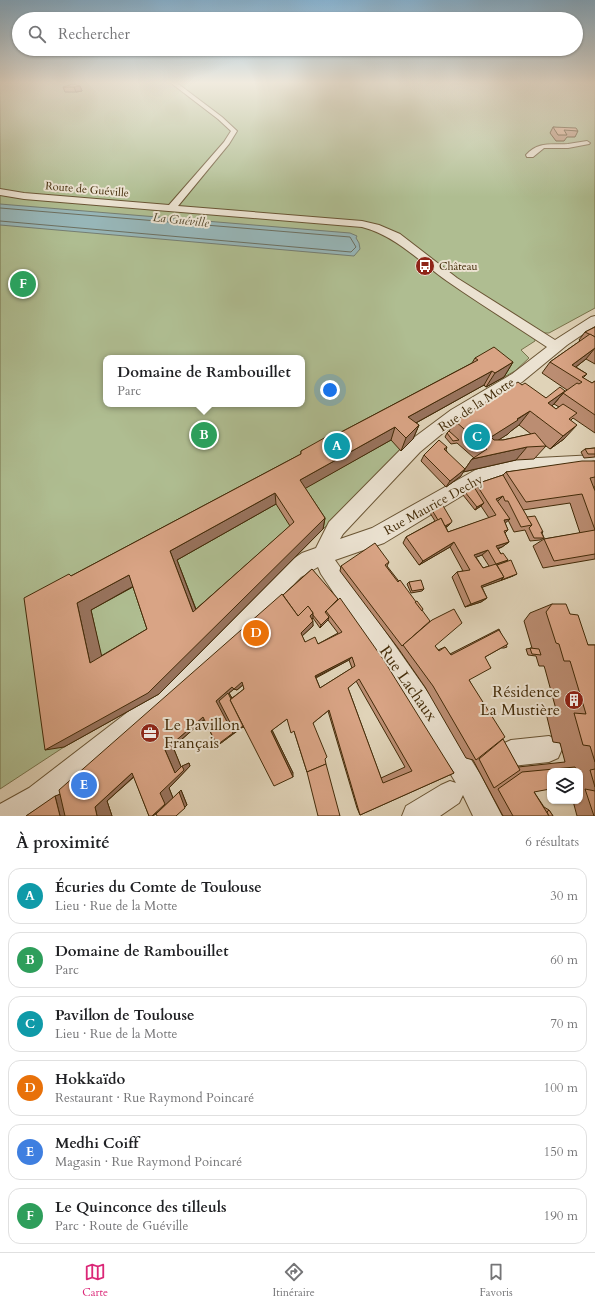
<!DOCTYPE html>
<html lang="fr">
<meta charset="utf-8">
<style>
:root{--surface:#fff;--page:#f6f6f6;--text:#202124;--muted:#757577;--line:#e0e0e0;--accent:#db2777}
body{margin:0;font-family:Cardo,serif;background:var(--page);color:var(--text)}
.controls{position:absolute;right:12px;bottom:12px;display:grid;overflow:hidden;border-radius:8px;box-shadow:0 1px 3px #0004}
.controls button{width:36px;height:36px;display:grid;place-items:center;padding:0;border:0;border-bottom:1px solid var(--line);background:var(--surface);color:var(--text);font:20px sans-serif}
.you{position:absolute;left:330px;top:390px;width:14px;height:14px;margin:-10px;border:3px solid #fff;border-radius:50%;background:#1a73e8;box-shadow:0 0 0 6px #1a73e833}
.badge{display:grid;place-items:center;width:26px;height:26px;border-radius:50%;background:var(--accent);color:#fff;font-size:13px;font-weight:700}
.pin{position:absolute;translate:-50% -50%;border:2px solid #fff;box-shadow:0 1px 4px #0006}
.popup{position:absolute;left:103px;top:355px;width:202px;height:52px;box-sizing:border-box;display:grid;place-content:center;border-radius:8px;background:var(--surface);filter:drop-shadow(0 1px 3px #0005);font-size:13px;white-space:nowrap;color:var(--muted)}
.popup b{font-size:15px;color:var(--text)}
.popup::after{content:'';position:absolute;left:50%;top:100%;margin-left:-8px;border:8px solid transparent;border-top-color:var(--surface)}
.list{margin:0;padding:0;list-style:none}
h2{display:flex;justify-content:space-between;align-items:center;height:52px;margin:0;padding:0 16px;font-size:17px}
h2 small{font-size:13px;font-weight:400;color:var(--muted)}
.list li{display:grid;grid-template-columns:26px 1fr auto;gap:12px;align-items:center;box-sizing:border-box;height:56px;margin:0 8px 8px;padding:0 8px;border:1px solid var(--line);border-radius:12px}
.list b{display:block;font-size:15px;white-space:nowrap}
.list p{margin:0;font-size:13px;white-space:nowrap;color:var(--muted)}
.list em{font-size:13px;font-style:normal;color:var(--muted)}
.icon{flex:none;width:22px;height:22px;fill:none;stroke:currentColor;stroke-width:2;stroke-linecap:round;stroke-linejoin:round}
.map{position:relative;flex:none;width:595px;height:816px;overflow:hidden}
.search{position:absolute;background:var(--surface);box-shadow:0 1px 3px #0004;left:12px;right:12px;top:12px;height:44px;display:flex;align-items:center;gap:10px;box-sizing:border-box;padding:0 14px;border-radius:22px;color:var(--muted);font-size:15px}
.sheet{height:436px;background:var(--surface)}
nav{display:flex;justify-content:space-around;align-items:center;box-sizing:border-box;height:56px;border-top:1px solid var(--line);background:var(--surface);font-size:11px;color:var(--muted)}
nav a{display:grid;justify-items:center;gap:2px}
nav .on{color:var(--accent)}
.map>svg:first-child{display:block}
.green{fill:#afbd91;stroke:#79744c;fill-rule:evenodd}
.water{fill:#97b6b8;stroke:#757e72}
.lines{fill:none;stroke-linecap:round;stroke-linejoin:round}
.shore{stroke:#6d7060;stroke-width:1}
.minor-casing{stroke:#6a5534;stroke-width:2}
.minor{fill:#ebe2d1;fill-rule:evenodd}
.wall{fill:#bb8d72;stroke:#432b08;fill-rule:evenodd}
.shaded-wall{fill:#98735d;stroke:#432b08}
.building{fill:#d9a485;stroke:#432b08;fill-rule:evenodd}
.labels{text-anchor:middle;stroke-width:4;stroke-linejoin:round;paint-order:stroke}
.far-street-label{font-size:11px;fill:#432b08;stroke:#ebe2d1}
.far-poi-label{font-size:11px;fill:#432b08;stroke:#ebe2d1;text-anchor:start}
.far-water-label{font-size:12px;font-style:italic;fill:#54472b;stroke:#ebe2d1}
.street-label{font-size:13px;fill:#432b08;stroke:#ebe2d1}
.near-street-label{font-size:16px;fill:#432b08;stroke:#ebe2d1}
.near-poi-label{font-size:16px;fill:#432b08;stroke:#ebe2d1;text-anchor:end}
</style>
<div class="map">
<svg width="595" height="816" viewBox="0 0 595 816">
<rect width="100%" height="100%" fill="#e0d3b8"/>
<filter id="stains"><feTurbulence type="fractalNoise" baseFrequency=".005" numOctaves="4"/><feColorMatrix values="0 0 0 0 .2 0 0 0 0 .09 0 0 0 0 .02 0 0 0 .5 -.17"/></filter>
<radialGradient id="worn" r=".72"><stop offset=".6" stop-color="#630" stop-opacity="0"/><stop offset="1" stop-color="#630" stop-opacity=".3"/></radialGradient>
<!-- green -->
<path class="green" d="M0,83H595V308L549,333H542L535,337V341L521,350L529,358L515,371L486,387L483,385L403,430L413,439L323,529L64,747L0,789ZM106,358H302V404H106Z"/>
<!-- water -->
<polygon class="water" points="0,204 350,233 357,236 356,238 359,243 360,249 354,256 0,225"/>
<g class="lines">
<!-- shore -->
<polyline class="shore" points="0,208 350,237 356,247 351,252 0,221"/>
<!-- minor casing -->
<g class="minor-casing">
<g id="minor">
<path d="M171,83H177L222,117L237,131L229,144L178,206L362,221L379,225L400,234L457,278L555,340L591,317L595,316V326L567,345L522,382L461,418L420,452L343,534L340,539L372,528L479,468L519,459L595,455V469L519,473L483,483L384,543L335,560L441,711L480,774L502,816H473L463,795L459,803L440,816H402L406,806L441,785L450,781L456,783L404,697L321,574L318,567L301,577L175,704L47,806L32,816H0V804L29,788L159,688L287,563L302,553L316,548L329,522L408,442L451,410L512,374L547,347C514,325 480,304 447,281C419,261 396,236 362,227L24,199L0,195V189L24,193L169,205L224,142L231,131L218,119Z"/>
<path d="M587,141L590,143L589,144L568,148H544L533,157H527L526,155C538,141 551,145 568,144C574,143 581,142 587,141Z"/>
<polygon points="549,736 558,740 562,749 558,758 549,762 512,766 507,768 498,764 494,755 498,746 511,740"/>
</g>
</g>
<!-- minor -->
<use href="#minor" class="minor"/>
</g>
<!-- wall -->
<g class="wall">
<polygon points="80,86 82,91 76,92 65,92 63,87"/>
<polygon points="553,127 578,131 575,137 567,137 564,141 556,141 550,133"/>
<path d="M595,327V364L586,359L576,367L587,374L583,378L592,383L595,381V433L573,418L571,420L564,439L550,449L546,446L534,459L516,460L463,472L472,459L474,458L457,443L451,444L445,437L447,433L449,431L455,421L522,385L546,398L565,391L552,406L556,409L559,407L554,404L563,393L567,390L542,373L550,362L580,341L579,340L585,332ZM519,425L531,434L503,440H498L508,434L511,431Z"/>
<path d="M475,358L513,362L504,377L486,387L484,385L416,423L419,425L413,439L401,451L391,440L305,488L325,518L323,529L159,694L64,747L71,576L301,454V451L328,439L472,363ZM276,504L290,526L196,609L177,560ZM133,587L147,629L101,656L91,610Z"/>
<polygon points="447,447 446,450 461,476 446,487 421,461 424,455"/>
<polygon points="595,448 595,457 584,458 581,452 585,449"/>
<path d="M595,461V487H594L595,491V559L543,568L533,546L544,539L580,533L570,503L523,510L527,517L543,532L542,533L544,538L540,540L530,541L525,530L514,532L508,520L505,523L508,530L505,533L509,542L502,547L498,549L501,554L508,560L504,562L513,576L482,587L487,598L481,602L465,607L452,577L457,572L463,571L450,547L419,565L403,543L406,537L435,521L430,513L432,510L448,526L446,527L448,532L489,518L481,506L475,510L463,495L465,492L474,487L476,484L503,475L506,472ZM482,555L489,566L483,568L476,557Z"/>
<polygon points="389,562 387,566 422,611 435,646 438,650 445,647 450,654 499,629 507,647 504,648 501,648 485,657 469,680 518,767 565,762 560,743 553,742 546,713 557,713 545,669 544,666 539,666 536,656 528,655 526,649 532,648 524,621 530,613 552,604 570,614 588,645 595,645 595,816 577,816 573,801 580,801 580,771 550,771 534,792 544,807 549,810 553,816 503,816 473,760 466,758 425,687 398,648 340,571 341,566"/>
<path d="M312,569L454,773L360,815L357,808L328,711L313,723L307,772L294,731L287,719L272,730L293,773L243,727L221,743L217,745L204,720L173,747L181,767L189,763L190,766L169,788L173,798L181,790L187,805L176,816L156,814L153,816H149L134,777L107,801L112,816H26L60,794ZM313,618L320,628L328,620L338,633L318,644L305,642L302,636L313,626L312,619ZM349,660L352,668L320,688L316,678ZM356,681L405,767L381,778L348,688ZM243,685L244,689L232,698L229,693L234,689L237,690Z"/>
<polygon points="409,582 424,589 422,591 411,593 407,584"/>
</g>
<!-- shaded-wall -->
<g class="shaded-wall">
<polygon points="80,86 82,91 76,92 74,87"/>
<polygon points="595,348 586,359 568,373 572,365"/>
<polygon points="513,362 504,377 486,387 495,373"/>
<polygon points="492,371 484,385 403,430 408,417"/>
<polygon points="565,391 553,405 537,417 548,403"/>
<polygon points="530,411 519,425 511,431 508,434 486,448 491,437"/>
<polygon points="419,425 413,439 401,451 406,438"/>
<polygon points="577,425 564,439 550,449 563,436"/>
<polygon points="395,427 391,440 299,492 300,480"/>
<polygon points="527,447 516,460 463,472 472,459"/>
<polygon points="465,469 461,476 446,487 450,481"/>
<polygon points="275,493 276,504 177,560 199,618 193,612 170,551"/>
<polygon points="503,496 497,502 496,499"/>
<polygon points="484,503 481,506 475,510 477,507"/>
<polygon points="325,518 323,529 159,694 64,747 45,750"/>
<polygon points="510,519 503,525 504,520"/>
<polygon points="451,523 448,526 440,529 442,527"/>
<polygon points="454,542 450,547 419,565 423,561"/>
<polygon points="509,542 502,547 490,551 496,546"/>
<polygon points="488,550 482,555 469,560 474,555"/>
<polygon points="508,560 501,565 494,567 496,564"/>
<polygon points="517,574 513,576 475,590 481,586 504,577"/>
<polygon points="129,575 139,583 91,610 104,666 90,663 77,603"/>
<polygon points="487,598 481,602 465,607 471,604"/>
<polygon points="313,613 313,618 309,621 310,616"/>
<polygon points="329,617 328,620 320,628 321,625"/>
<polygon points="313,621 313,626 301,637 301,633"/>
<polygon points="352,657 349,660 314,678 315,676"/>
<polygon points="242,682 245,683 237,690 234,689 229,693 246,724 221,743 217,745 216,701 232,687"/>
<polygon points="208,716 173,747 182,769 175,773 165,750 203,717"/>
<polygon points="272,730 293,773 293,777 271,731"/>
<polygon points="189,763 190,766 169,788 173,798 159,811 152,816 160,793 182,766"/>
<polygon points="142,769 107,801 112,816 97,816 95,807 132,773"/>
<polygon points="181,790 187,805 176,816 179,792"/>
<polygon points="69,791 81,816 60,816 55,796"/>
</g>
<!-- building -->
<g class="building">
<polygon points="73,84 80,86 74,87 63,87"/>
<polygon points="553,127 576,128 578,131 564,130 567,135 558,135"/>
<polygon points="595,327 595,337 585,332"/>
<polygon points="590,334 595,337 595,348 572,365 587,374 582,377 592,383 595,381 595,415 563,393 577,383 579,384 582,382 550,362"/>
<path d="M494,347L513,362L495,373L492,371L408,417L419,425L406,438L395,427L300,480L325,518L148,693L45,750L24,598L69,574L71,576L301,454V451L326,437L328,439L478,360L475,358ZM275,493L294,522L193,612L170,551ZM129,575L147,629L90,663L77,603Z"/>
<polygon points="518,382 522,385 525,383 546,398 560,387 565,391 548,403 556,409 563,404 577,413 569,419 577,425 563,436 530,411 517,419 518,420 491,437 494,440 503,440 535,433 546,446 527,447 472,459 487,449 455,421"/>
<polygon points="449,431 459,440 453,441 447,433"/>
<polygon points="439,440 447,447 444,449 465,469 450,481 424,455"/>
<polygon points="595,448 595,454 588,454 585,449"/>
<polygon points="582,461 595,461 595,477 590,478 595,491 595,530 582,494 526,502 506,472"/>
<path d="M503,475L532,525L521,527L508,501H505L503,496L496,499L510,519L504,520L508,530L504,531L509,542L496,546L501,554L503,553L508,560L496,564L504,577L481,586L487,598L471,604L457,572L470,570L454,542L423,561L406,537L441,518L448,532L496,515L476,484ZM488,550L496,564L483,568L474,555Z"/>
<polygon points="474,487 484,503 477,507 465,492"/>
<polygon points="442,504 452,521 451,523 445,526 441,518 438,520 432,510"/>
<polygon points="535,516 543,532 541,532 544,538 534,538 529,528 532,525 527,517"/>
<polygon points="595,530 595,554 554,561 544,539"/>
<polygon points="375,543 389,562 385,565 398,582 400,580 430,621 402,646 341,566"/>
<polygon points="511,560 517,574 501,580 504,577 497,565"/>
<polygon points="312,569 338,599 325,612 329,617 321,625 313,615 313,613 308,606 298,616 283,595"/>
<polygon points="421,580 424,589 412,591 409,582"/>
<path d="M282,594L298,616L308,606L313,613L310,616L313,621L301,633L305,642L315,637L318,644L342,632L326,611L340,598L383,659L454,773L360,815L329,710L313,723L327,757L325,759L326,764L307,772L294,731L291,733L287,719L271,731L293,777L274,786L230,700L244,689L242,682L234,689L232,687L216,701L233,733L217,745L203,717L165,750L175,773L182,766L184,770L160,793L165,804L152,816H149L132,773L95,807L97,816H65L59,790ZM352,657L355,666L320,688L315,676ZM359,679L412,771L383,783L348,688Z"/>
<polygon points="417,601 423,609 422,611 415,602"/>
<polygon points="552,604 566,604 570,614 578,615 588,645 595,645 595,762 590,746 583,745 574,713 586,714 571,664 570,661 564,661 559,644 556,643 546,612"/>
<polygon points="454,609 462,623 435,646 439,651 445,647 451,655 499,630 508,644 485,657 491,668 469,680 505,737 476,760 433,686 403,645 432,620"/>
<polygon points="530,648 539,649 541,655 532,654"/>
<polygon points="228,693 231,699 230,700 243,726 235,732 219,701"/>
<polygon points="503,739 520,770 494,788 479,759"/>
<polygon points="326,764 340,816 318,816 307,772"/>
<polygon points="575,767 577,771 550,771 550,789 534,792 549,816 513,816 498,789 522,772"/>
<polygon points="595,769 595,787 590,770"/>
<polygon points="585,789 595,791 595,816 594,816"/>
<polygon points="179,792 185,808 176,816 157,816 156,814"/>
<polygon points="55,796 60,816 26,816"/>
<polygon points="549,810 553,816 549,816 547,812"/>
</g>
<!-- sky -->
<linearGradient id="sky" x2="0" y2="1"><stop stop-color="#87b5d5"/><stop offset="0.42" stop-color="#f1ebdf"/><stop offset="1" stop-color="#f1ebdf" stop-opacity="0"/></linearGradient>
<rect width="595" height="197" fill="url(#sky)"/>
<!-- icons -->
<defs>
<g id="bus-disc" transform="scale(1)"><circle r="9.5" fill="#8f2418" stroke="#ebe2d1"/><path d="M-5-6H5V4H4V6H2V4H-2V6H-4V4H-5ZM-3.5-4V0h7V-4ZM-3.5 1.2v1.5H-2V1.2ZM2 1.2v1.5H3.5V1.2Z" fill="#fff"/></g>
<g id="building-disc" transform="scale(1)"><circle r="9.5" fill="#8f2418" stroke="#ebe2d1"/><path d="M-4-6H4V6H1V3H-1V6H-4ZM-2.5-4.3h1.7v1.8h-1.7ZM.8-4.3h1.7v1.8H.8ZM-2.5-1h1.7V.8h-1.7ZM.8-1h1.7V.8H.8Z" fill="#fff"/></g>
<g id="office-disc" transform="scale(1)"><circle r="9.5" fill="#8f2418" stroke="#ebe2d1"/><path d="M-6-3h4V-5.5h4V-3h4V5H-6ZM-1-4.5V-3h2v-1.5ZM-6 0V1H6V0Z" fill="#fff"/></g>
</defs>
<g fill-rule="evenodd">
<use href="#bus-disc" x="425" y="266"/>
<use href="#building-disc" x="574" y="700"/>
<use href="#office-disc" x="150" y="733"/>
</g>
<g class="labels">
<!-- far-street labels -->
<g class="far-street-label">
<text transform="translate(87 189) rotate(5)" y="4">Route de Guéville</text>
</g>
<!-- far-poi labels -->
<g class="far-poi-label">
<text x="439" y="270">Château</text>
</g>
<!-- far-water labels -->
<g class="far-water-label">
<text transform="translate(181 220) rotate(6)" y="4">La Guéville</text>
</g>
<!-- street labels -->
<g class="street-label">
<text transform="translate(476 404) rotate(-33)" y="5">Rue de la Motte</text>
<text transform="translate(433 504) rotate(-29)" y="5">Rue Maurice Dechy</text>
</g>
<!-- near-street labels -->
<g class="near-street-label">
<text transform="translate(409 683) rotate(55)" y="6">Rue Lachaux</text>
</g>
<!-- near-poi labels -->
<g class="near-poi-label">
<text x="560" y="697">Résidence<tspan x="560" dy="18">La Mustière</tspan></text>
<text x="164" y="730" text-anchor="start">Le Pavillon<tspan x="164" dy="18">Français</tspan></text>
</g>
</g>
<rect width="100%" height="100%" filter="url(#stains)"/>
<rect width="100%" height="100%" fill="url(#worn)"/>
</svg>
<div class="controls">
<button><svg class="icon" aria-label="layers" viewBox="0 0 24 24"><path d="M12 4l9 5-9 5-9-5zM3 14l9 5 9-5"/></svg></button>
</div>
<div class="you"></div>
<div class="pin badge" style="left:337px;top:446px;background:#0f9aa8">A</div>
<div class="pin badge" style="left:204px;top:435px;background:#2e9e5b">B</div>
<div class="popup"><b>Domaine de Rambouillet</b>Parc</div>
<div class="pin badge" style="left:477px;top:437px;background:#0f9aa8">C</div>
<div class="pin badge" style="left:256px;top:633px;background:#e8710a">D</div>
<div class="pin badge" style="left:84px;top:785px;background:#3f7fe0">E</div>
<div class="pin badge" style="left:23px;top:284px;background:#2e9e5b">F</div>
<div class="search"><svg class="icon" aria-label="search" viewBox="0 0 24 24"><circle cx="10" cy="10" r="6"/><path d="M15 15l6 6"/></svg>Rechercher</div>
</div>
<section class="sheet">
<h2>À proximité<small>6 résultats</small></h2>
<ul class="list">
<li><span class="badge" style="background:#0f9aa8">A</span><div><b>Écuries du Comte de Toulouse</b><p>Lieu · Rue de la Motte</p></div><em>30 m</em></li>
<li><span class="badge" style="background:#2e9e5b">B</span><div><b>Domaine de Rambouillet</b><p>Parc</p></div><em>60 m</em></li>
<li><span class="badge" style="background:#0f9aa8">C</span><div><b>Pavillon de Toulouse</b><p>Lieu · Rue de la Motte</p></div><em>70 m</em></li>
<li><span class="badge" style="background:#e8710a">D</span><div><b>Hokkaïdo</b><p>Restaurant · Rue Raymond Poincaré</p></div><em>100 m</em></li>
<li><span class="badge" style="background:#3f7fe0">E</span><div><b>Medhi Coiff</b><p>Magasin · Rue Raymond Poincaré</p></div><em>150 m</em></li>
<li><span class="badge" style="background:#2e9e5b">F</span><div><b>Le Quinconce des tilleuls</b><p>Parc · Route de Guéville</p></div><em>190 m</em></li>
</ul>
</section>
<nav>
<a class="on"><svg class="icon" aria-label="map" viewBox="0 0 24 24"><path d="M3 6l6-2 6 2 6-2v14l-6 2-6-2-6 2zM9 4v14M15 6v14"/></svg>Carte</a>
<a><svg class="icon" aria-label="directions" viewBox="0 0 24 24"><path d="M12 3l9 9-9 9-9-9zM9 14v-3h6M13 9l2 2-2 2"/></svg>Itinéraire</a>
<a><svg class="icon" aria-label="saved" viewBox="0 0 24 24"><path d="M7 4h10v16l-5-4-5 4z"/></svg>Favoris</a>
</nav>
